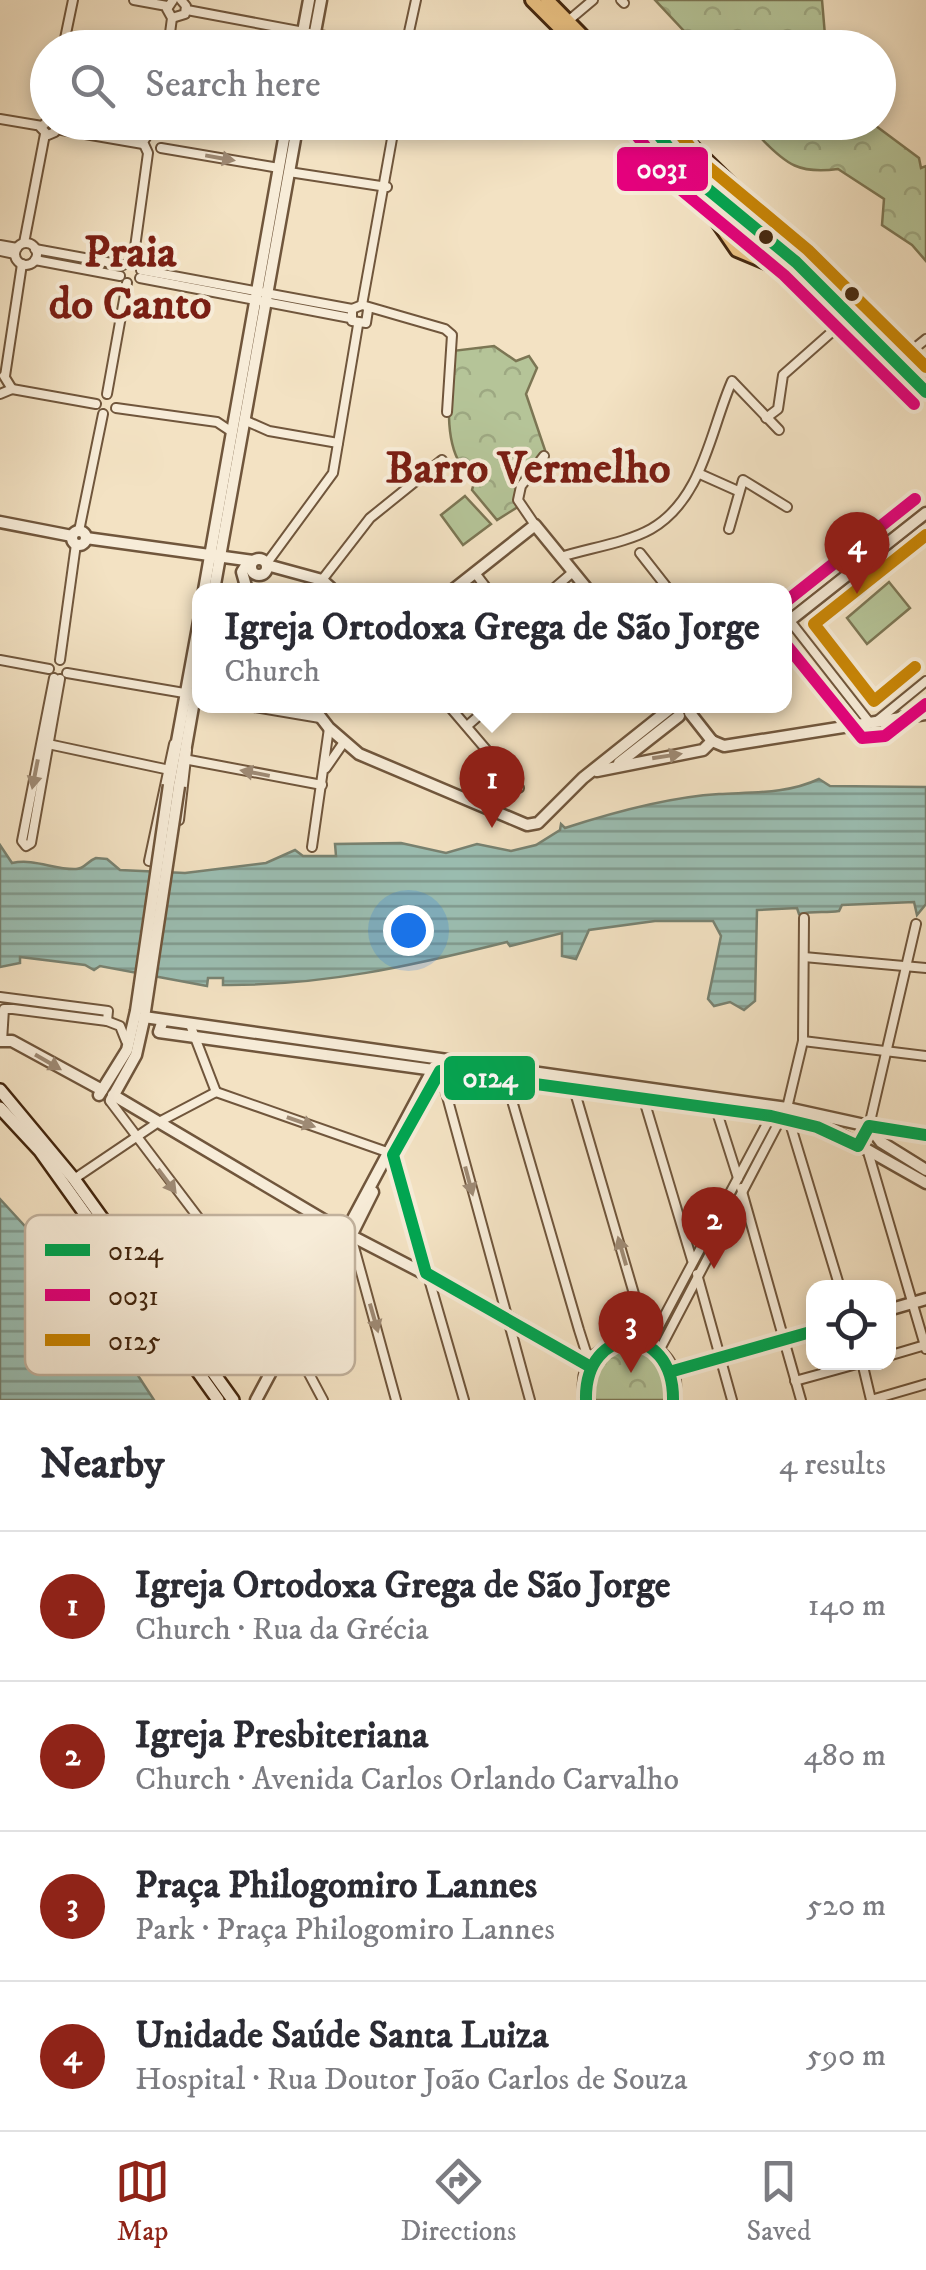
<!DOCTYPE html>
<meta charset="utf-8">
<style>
:root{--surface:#fff;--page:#f2f2f3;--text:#2b2b33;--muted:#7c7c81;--line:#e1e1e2;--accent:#8f2418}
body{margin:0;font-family:"IM FELL DW Pica",serif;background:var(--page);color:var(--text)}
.controls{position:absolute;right:30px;bottom:30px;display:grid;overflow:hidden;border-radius:20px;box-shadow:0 5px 15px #0003}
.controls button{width:90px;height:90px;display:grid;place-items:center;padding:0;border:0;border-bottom:2px solid var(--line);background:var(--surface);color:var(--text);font:50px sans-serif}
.you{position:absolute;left:408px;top:930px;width:35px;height:35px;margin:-25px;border:8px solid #fff;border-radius:50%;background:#1a73e8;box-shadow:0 0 0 15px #1a73e833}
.badge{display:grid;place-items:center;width:65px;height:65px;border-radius:50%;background:var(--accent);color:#fff;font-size:32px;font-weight:700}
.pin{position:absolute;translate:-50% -82px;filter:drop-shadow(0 2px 5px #0008)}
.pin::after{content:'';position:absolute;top:52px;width:35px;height:30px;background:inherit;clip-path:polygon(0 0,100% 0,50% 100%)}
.popup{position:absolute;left:192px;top:583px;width:600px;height:130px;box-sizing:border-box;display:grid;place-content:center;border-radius:20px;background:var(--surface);filter:drop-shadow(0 2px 8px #0005);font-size:32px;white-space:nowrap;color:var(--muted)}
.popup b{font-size:38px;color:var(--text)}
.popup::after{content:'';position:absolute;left:50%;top:100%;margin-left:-20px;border:20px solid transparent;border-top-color:var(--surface)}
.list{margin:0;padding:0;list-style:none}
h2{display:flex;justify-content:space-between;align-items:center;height:130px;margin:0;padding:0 40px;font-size:42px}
h2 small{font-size:32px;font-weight:400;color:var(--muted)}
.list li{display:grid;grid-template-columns:65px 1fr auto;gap:30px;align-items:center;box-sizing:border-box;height:150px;padding:0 40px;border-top:2px solid var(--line)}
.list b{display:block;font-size:38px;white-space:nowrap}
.list p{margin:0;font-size:32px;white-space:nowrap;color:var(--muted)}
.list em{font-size:32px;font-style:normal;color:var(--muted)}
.icon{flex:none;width:55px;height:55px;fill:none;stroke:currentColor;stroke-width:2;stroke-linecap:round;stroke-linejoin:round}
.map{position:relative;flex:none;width:926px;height:1400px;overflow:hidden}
.search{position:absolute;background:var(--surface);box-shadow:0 5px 15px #0003;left:30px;right:30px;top:30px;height:110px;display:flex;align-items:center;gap:25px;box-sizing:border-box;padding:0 35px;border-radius:55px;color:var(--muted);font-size:38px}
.sheet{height:730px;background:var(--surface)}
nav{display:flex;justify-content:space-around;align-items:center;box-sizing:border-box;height:140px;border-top:2px solid var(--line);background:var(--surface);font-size:28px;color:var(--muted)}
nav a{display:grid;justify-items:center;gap:5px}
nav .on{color:var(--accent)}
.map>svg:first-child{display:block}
.grass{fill:url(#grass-dots);stroke:#7c7654;stroke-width:2.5}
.forest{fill:url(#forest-crowns);stroke:#7c7654;stroke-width:2.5}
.pitch{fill:#b5c498;stroke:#7c7654;stroke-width:2.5}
.water{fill:url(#water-rules);stroke:#788271;stroke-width:2.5}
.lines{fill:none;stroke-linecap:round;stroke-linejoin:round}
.minor-casing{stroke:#70563c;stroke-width:12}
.tertiary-casing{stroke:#70563c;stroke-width:15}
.secondary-casing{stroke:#44270f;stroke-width:16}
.primary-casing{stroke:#44270f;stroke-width:18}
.minor{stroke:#f7ecd8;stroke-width:8}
.tertiary{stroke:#f7ecd8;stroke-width:10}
.secondary{stroke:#f7ecd8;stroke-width:11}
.primary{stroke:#eac182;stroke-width:12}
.tertiary-bridge-casing{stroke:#70563c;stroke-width:15;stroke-linecap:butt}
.tertiary-bridge{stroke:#f7ecd8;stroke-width:10}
.bus-1-casing{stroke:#f7ecd8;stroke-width:20}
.bus-2-casing{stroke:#f7ecd8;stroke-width:20}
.bus-3-casing{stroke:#f7ecd8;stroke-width:20}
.bus-1{stroke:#00a651;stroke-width:12}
.bus-2{stroke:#e5007d;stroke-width:12}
.bus-3{stroke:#ca8604;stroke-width:12}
.oneway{fill:#9e8a74}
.bus-dot{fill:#44270f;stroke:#f7ecd8;stroke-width:4}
.labels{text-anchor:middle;stroke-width:8;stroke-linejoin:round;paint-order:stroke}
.district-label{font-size:45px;font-weight:bold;fill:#7a1f14;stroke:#f7ecd8}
.key{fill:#f7ecd8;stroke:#c1b19c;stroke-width:2.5}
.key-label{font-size:28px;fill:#44270f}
.line-badge{stroke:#f7ecd8;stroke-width:4}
.badge-label{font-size:28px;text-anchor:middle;font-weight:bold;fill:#fff}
</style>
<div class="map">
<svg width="926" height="1400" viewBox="0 0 926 1400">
<defs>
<pattern id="grass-dots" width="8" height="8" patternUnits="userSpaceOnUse" patternTransform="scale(2.5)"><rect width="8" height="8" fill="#b5c498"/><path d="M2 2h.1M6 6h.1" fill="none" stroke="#9da882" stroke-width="1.8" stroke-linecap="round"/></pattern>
<pattern id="forest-crowns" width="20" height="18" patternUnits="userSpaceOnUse" patternTransform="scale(2.5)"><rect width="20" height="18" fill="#b5c498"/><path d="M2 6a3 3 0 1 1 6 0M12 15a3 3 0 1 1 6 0" fill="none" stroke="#9da882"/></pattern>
<pattern id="water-rules" width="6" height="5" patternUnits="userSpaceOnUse" patternTransform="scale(2.5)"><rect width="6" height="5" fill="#9bbeb2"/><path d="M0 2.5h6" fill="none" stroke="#809a8f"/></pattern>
</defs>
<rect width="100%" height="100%" fill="#f3e2c3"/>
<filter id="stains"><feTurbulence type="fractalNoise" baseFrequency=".002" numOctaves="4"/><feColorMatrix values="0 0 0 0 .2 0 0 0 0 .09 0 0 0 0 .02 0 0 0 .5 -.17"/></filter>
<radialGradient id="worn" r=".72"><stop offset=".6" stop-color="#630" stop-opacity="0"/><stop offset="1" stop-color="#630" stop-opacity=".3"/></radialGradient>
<!-- grass -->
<polygon class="grass" points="87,1263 116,1302 127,1304 135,1324 160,1347 163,1362 156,1366"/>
<!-- forest -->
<g class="forest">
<polygon points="655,0 822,0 826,47 699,47"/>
<path d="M770,123H872L919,158L921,168L926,166V261L912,245L882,225L884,199L838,169C800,174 787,166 758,135Z"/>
<path d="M494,346L516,361L529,356L537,368L526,394L545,450L520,493L521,505L497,520L472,490L476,476L471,467L463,468C441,439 451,385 452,351Z"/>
<path d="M628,1346C657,1352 676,1368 666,1400H595C587,1372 601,1353 628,1346Z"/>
</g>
<!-- pitch -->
<g class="pitch">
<polygon points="465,496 491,524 463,545 441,515"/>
<polygon points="889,582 910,608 867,644 847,618"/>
</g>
<!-- water -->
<g class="water">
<path d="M819,779L830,786L926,787V904L917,915L914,902L842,905L839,911C825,913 815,911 799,914L797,908L757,910L755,1001L744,1010L730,1002L714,1006L708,999L721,936L713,921H655L589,930L576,959L562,956V933L510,946L507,942C411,966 322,986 223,985V978H208L207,986L100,966L94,970L85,965L20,957V963L0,967V845L12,863C35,858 54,870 76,869C85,869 87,861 96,858L107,859L120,870L185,873L266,863L295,850L303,856H336L335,844L401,843L446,853L477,844L511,851L536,845L560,830L561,824L565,828C611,813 669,797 719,794C753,792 787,794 819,779Z"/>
<polygon points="0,1199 79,1285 154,1400 0,1400"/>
</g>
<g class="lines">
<!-- minor casing -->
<g class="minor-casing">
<g id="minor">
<polyline points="134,0 167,6"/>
<polyline points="621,0 624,3"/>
<polyline points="187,10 389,48"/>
<polyline points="172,18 185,14 186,6 181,0"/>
<polyline points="568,21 593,0"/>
<polyline points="407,41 416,0"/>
<polyline points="63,48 73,0"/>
<polyline points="168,48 172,18 167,9 173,0"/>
<polyline points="401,48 411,41 420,48"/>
<polyline points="0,119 42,126"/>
<polyline points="48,120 41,128 48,135 55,132 55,122"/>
<polyline points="56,129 143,144"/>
<polyline points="161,148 279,168"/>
<polyline points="289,172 387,187"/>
<polyline points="24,243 45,134"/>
<circle cx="26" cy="254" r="11"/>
<polyline points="0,245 17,248"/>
<polyline points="35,249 123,265"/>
<polyline points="0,251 15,254"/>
<polyline points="35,260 120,276"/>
<polyline points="133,262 148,153 143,142 156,122"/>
<polyline points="141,270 352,309"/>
<polyline points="140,278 350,318"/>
<polyline points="362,305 395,122"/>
<polyline points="368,310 366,323 352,321 352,309 362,305 445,329 452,335 447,412"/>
<polyline points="905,356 926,339"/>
<polyline points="5,376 22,264"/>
<polyline points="12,389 96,404"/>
<polyline points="0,394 12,389 4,376"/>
<polyline points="107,394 127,283"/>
<polyline points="116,408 217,422 232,432"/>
<polyline points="766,418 778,409 783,375 851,315"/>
<polyline points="244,420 269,431 338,443"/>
<polyline points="700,474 738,491"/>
<polyline points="535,525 518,500 521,486 544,456"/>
<polyline points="729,529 743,480 787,507"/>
<polyline points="79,531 103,414"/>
<polyline points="640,553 669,590"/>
<path d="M561,557C589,548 626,543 651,529C703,499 710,431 732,381L779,430"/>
<polyline points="267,563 333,473 358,325"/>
<polyline points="475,573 488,590"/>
<polyline points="322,580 370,518 442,460"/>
<polyline points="552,590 573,572"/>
<polyline points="790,621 869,722"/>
<polyline points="0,660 49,669"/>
<polyline points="60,660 76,544"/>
<polyline points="67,673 190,694"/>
<polyline points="54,678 22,841 26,846 31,843 60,679"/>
<polyline points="248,706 320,718"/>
<polyline points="449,706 519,788"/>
<polyline points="877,721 926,681"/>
<polyline points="467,726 490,706"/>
<polyline points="48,744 165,769"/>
<polyline points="189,760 322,785"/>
<polyline points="326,768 344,742"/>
<polyline points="179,820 187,750"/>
<polyline points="312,847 329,728"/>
<polyline points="163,864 149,861 174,744"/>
<polyline points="916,924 869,1126 926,1135"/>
<polyline points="804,957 926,968"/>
<polyline points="0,997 108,1011 107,1021"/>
<polyline points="191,1027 216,1092"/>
<polyline points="2,1041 4,1009 13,1009 107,1021 120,1026 126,1041"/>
<polyline points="803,1041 926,1056"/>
<polyline points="440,1071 530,1400"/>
<polyline points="506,1080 579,1330 586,1352 594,1358"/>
<polyline points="574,1089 649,1345"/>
<polyline points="216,1092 387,1152"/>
<polyline points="644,1100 692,1260"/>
<polyline points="110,1101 291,1340 323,1400"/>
<polyline points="787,1108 803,1041 804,918"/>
<polyline points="716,1109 738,1178"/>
<polyline points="789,1120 840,1288"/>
<polyline points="868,1152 926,1349"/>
<polyline points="393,1155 464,1400"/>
<polyline points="74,1179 157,1123 216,1092"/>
<polyline points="741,1188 801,1400"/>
<polyline points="351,1236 396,1400"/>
<polyline points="697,1274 732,1400"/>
<polyline points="649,1345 771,1116"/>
<polyline points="659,1351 781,1118"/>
<polyline points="888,1356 925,1345"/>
<polyline points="862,1362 871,1400 926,1384"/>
<polyline points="795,1381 864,1362"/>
</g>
</g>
<!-- tertiary casing -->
<g class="tertiary-casing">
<g id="tertiary">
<polyline points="300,48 309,0"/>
<polyline points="312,48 321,0"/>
<polyline points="0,522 72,536"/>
<circle cx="79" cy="538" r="7"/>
<polyline points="86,538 253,561"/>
<circle cx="259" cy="567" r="8"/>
<polyline points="267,565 322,580 333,590"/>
<polyline points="204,590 287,122"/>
<polyline points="214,590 298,122"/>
<polyline points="247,590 242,572 249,561"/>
<polyline points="453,590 535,525 588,590"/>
<polyline points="784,625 926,513"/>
<polyline points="312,706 329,728 359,754 527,825 538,823 583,778 672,707"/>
<polyline points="690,713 712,741"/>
<polyline points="712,741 724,746 926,714"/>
<polyline points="619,763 679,716"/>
<polyline points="597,771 703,750 712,741"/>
<polyline points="169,785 200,616"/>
<polyline points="179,786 200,667"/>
<polyline points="144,1017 787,1108 869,1126"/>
<polyline points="162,1023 159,1032 781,1118 843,1136 926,1183"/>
<polyline points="0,1041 12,1041 102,1090"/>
<polyline points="99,1095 127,1050 136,1011"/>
<polyline points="113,1095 344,1232 506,1316 589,1366"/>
<polyline points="111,1100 136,1055 145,1015"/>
<polyline points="869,1126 881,1142 926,1170"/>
<polyline points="395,1151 442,1065"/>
<polyline points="349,1240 373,1192"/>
<polyline points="888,1310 926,1299"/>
<polyline points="673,1371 814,1331"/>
<polyline points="256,1400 434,1067"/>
<path d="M586,1400C568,1324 690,1321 673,1400"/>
</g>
</g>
<!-- secondary casing -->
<g class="secondary-casing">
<g id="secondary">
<polyline points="0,1090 74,1179 233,1400"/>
<polyline points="0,1108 40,1151 218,1400"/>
</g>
</g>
<!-- primary casing -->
<g class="primary-casing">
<g id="primary">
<polyline points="532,0 580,48"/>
<polyline points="547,0 594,48"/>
<polyline points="649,122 687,172 796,262 926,392"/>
<polyline points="667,122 926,377"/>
<polyline points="666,148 661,159 667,172 709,209 737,250 787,271 810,275"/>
</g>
</g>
<!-- minor -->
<use href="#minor" class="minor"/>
<!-- tertiary -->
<use href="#tertiary" class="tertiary"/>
<!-- secondary -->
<use href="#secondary" class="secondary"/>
<!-- primary -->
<use href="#primary" class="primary"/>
<!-- tertiary-bridge casing -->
<g class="tertiary-bridge-casing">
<g id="tertiary-bridge">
<polyline points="136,1011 169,785"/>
<polyline points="145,1011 179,786"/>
</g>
</g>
<!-- tertiary-bridge -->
<use href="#tertiary-bridge" class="tertiary-bridge"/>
<!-- bus-1 casing -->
<g class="bus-1-casing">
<g id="bus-1">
<polyline points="649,122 687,172 796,262 926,392"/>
<polyline points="589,1366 426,1273 393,1155 440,1071 771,1116 817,1127 858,1146 869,1126 926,1135"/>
<polyline points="673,1371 814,1331"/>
<path d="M586,1400C584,1323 674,1321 673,1400"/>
</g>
</g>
<!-- bus-2 casing -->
<g class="bus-2-casing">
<g id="bus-2">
<polyline points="635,133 674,184 784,275 914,404"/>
<polyline points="784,603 915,499"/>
<polyline points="784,642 862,738 885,736 926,704"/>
</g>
</g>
<!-- bus-3 casing -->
<g class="bus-3-casing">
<g id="bus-3">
<polyline points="671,122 700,160 808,250 926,367"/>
<polyline points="915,667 874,701 814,624 926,535"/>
</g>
</g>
<!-- bus-1 -->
<use href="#bus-1" class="bus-1"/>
<!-- bus-2 -->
<use href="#bus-2" class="bus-2"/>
<!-- bus-3 -->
<use href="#bus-3" class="bus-3"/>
</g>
<!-- one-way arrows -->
<defs><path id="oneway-solid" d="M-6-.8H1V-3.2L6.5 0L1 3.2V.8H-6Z" transform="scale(2.5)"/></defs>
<g class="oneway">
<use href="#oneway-solid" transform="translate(220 158) rotate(10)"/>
<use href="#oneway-solid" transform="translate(667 756) rotate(-9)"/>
<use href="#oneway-solid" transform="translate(255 773) rotate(-169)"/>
<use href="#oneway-solid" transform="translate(35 774) rotate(101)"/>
<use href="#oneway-solid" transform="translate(48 1062) rotate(30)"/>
<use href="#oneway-solid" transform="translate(301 1122) rotate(19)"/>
<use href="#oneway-solid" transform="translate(167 1181) rotate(53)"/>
<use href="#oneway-solid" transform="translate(469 1181) rotate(75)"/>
<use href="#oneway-solid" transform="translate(622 1251) rotate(-106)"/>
<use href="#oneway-solid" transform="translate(374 1318) rotate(74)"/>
</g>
<!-- markers -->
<g class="bus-dot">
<circle cx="766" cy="237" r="9"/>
<circle cx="852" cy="294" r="9"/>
</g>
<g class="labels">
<!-- district labels -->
<g class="district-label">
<text x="130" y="266">Praia<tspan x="130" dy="52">do Canto</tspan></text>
<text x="528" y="482">Barro Vermelho</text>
</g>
</g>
<!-- legend -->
<rect x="25" y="1215" width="330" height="160" rx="15" class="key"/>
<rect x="45" y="1244" width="45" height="12" fill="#00a651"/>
<rect x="45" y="1289" width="45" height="12" fill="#e5007d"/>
<rect x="45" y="1334" width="45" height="12" fill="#ca8604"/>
<g class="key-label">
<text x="108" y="1260">0124</text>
<text x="108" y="1305">0031</text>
<text x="108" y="1350">0125</text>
</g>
<g class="line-badge">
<rect x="615" y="145" width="95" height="48" rx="10" fill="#e5007d"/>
<rect x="442" y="1054" width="95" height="48" rx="10" fill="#00a651"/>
</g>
<g class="badge-label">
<text x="662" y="178">0031</text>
<text x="490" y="1087">0124</text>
</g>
<rect width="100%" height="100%" filter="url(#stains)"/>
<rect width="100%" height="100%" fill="url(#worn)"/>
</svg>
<div class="controls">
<button><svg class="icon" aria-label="locate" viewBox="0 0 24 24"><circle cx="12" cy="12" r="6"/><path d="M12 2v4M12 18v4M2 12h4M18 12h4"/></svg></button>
</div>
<div class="you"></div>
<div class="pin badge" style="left:492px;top:828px">1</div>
<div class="popup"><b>Igreja Ortodoxa Grega de São Jorge</b>Church</div>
<div class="pin badge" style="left:714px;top:1269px">2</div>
<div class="pin badge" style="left:631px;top:1373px">3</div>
<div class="pin badge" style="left:857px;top:594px">4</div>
<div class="search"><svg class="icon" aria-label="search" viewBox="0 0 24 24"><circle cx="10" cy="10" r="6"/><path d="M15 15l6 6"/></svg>Search here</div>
</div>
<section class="sheet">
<h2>Nearby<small>4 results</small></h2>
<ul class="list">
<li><span class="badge">1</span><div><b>Igreja Ortodoxa Grega de São Jorge</b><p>Church · Rua da Grécia</p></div><em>140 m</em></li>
<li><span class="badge">2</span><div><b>Igreja Presbiteriana</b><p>Church · Avenida Carlos Orlando Carvalho</p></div><em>480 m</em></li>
<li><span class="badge">3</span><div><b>Praça Philogomiro Lannes</b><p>Park · Praça Philogomiro Lannes</p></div><em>520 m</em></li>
<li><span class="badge">4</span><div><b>Unidade Saúde Santa Luiza</b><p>Hospital · Rua Doutor João Carlos de Souza</p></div><em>590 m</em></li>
</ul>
</section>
<nav>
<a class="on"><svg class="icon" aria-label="map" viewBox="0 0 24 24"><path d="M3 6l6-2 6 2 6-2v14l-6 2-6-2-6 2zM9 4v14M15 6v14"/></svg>Map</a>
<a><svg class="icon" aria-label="directions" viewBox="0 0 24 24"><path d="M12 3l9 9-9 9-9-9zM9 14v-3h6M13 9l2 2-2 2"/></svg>Directions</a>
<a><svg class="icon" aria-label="saved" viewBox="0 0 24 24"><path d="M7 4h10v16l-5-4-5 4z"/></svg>Saved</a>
</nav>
